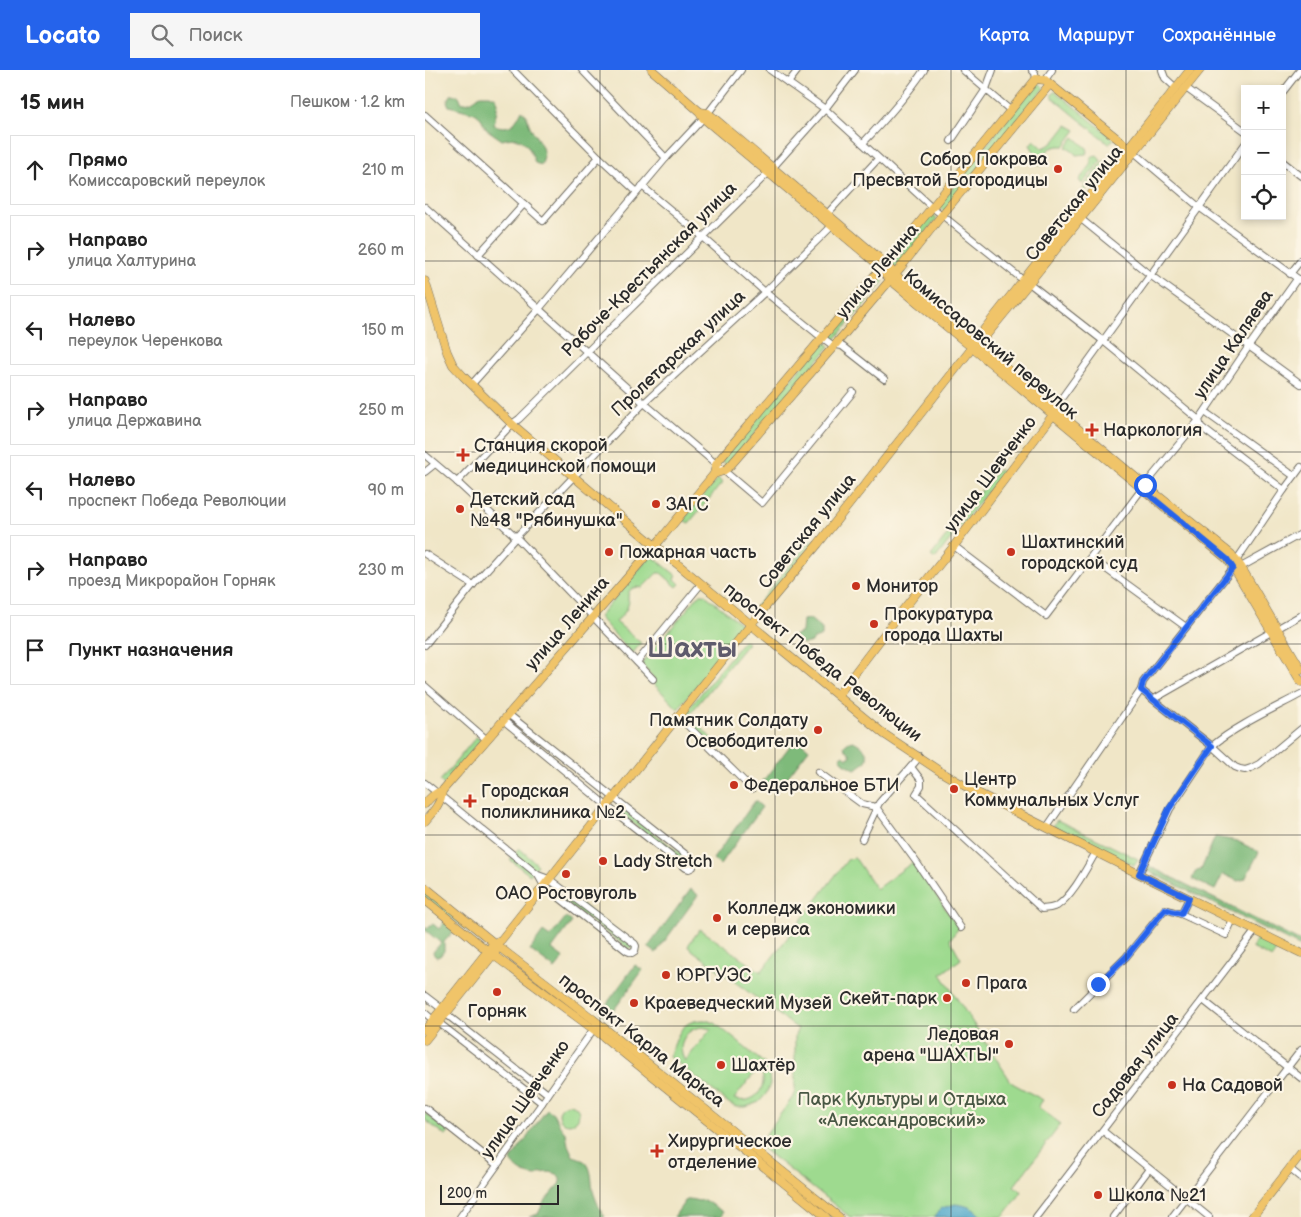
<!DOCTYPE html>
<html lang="ru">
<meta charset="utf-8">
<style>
:root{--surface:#fff;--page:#f6f6f6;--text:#222;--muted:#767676;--line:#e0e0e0;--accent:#2563eb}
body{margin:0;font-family:"Balsamiq Sans",sans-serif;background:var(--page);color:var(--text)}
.controls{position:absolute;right:15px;top:15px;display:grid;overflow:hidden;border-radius:0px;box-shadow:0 2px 8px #0003}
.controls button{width:45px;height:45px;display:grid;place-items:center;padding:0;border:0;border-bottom:1px solid var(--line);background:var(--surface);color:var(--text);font:25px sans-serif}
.scale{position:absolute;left:15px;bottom:12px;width:119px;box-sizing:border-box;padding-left:5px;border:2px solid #2b2b2b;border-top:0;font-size:14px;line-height:18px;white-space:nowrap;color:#2b2b2b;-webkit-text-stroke:4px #fcf5e5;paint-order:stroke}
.stop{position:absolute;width:15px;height:15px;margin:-11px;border:4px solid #2563eb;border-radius:50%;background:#fff}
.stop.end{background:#2563eb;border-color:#fff;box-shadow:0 1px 5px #0008}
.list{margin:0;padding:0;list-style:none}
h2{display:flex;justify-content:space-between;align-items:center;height:65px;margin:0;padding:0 20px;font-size:21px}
h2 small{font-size:16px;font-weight:400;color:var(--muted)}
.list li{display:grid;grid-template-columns:32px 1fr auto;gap:15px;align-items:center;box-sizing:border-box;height:70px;margin:0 10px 10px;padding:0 10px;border:1px solid var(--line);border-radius:0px}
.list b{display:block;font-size:19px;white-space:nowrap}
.list p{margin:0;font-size:16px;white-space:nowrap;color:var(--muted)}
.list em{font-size:16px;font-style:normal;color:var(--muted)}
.icon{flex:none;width:28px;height:28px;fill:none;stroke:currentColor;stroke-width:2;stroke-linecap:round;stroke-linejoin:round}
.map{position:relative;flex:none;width:876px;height:1147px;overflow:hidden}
header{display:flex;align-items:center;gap:30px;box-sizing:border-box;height:70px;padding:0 25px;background:var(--accent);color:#fff}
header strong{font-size:24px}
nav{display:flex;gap:28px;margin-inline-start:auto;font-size:18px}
.search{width:350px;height:45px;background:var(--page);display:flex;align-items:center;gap:12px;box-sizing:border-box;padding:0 18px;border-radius:0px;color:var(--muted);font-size:19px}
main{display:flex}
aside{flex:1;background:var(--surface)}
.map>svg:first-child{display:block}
.green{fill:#9eda8f;stroke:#64825d;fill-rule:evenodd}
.forest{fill:#7eba7a;stroke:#547252}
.water{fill:#4da7cb;stroke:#3c697b}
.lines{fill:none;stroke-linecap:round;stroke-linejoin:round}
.minor-casing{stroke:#706c62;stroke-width:8}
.major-casing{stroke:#706c62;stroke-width:9}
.minor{stroke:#fff;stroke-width:6}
.major{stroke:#f0c469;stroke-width:8}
.route{stroke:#2563eb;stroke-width:6}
.grid{fill:none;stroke:#2b2b2b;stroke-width:1;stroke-opacity:0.55}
.poi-dot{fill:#c8321e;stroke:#fcf5e5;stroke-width:2}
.labels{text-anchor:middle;stroke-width:4.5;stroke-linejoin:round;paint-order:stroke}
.poi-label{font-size:18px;fill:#2b2b2b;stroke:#fcf5e5;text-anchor:start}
.street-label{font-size:18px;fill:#2b2b2b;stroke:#fcf5e5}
.park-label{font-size:18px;fill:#485744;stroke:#fcf5e5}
.town-label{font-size:28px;font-weight:bold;fill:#5f5b6c;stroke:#fcf5e5}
</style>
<header>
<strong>Locato</strong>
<div class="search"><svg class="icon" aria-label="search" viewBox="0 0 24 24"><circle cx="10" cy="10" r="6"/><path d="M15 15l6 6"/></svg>Поиск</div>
<nav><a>Карта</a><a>Маршрут</a><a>Сохранённые</a></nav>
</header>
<main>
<aside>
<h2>15 мин<small>Пешком · 1.2 km</small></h2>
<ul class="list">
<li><svg class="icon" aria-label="ahead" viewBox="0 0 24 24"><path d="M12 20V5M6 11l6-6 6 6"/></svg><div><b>Прямо</b><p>Комиссаровский переулок</p></div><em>210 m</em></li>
<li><svg class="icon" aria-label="right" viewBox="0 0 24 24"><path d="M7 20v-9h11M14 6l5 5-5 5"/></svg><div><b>Направо</b><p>улица Халтурина</p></div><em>260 m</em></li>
<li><svg class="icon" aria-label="left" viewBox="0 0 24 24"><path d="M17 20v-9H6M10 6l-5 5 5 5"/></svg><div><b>Налево</b><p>переулок Черенкова</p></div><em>150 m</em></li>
<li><svg class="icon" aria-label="right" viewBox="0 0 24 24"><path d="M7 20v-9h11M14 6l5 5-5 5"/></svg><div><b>Направо</b><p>улица Державина</p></div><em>250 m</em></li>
<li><svg class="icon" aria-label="left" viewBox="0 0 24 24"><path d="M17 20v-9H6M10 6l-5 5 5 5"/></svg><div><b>Налево</b><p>проспект Победа Революции</p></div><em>90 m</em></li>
<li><svg class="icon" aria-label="right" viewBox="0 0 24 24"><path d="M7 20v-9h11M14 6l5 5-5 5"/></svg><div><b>Направо</b><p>проезд Микрорайон Горняк</p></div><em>230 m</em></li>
<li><svg class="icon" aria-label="arrive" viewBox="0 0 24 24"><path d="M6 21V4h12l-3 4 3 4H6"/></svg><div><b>Пункт назначения</b></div></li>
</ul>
</aside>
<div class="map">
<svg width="876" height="1147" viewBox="0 0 876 1147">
<rect width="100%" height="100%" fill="#fcf5e5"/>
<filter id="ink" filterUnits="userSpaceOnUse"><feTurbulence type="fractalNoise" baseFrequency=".02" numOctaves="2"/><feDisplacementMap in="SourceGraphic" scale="10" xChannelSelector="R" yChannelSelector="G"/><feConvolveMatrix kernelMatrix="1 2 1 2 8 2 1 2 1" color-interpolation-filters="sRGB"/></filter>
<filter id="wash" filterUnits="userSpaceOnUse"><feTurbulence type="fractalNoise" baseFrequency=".0096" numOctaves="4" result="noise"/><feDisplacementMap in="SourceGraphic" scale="20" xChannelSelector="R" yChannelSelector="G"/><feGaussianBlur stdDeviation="1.12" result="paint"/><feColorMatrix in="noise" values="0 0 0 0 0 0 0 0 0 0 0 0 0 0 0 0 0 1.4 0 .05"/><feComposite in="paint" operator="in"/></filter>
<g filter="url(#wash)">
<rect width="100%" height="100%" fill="#f0e6c7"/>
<!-- green -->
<g class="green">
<polygon points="612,12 619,18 519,141 513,136"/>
<polygon points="630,21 689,69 684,74 626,26"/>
<path d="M642,55L651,60L639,76C625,75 617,82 617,96L612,94L610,83L605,75L609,70L618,78L628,73Z"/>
<polygon points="649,67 662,78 663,82 661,84 651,85 646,79 641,77"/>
<polygon points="672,85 676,91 657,114 654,110 666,95 666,89 669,86"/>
<polygon points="685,87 686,88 647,137 645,137 660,117 659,116 679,91 681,91"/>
<polygon points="506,144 512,149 472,198 466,193"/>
<polygon points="454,206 459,211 408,272 402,267"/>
<polygon points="399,271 405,276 302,396 296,391"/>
<polygon points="573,399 578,402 510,489 506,486"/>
<polygon points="293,408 297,413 264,453 258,450"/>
<polygon points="386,470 389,472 329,544 326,542"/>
<path d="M226,485L252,506L250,509L255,514L252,517L236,503H232L217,518C210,516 203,518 203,527C203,534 205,529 203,535C202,541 195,547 191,552L216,573L207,584L174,547Z"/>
<polygon points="275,524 279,524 319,556 253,639 227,612 229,609 217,595 217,593"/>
<polygon points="319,570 323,573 264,645 287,669 283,672 257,647"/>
<polygon points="51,667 56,670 19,715 15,711"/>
<polygon points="196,737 267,793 264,797 192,741"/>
<polygon points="632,750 713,789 709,795 628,756"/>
<polygon points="94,778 113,795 105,805 85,790"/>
<polygon points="430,788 451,819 488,792 534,858 525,869 536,889 516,904 587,1013 618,1030 613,1037 636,1054 589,1116 597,1122 578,1147 425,1147 333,1075 370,1024 370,965 373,959 263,877 264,874 275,859 336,902 423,789"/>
<polygon points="133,816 207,874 207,878 204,879 128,823"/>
<polygon points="0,820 61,870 58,874 0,827"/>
<polygon points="833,866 876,888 876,893 851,880 847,888 827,878"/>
<path d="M280,950L290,953L340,994L344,1004L345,1014L341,1024L334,1032L321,1037H311L305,1034L244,986C254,968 252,950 280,950ZM277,957L286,959L260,991C251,976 259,959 277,957ZM334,997C346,1016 330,1036 309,1029Z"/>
<circle cx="144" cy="1044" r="10"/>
<polygon points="0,1043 24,1062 21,1066 0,1050"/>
</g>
<!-- forest -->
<g class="forest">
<path d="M27,24L34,26L37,33C45,33 49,30 55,25H65L71,28L73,33L69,55C85,60 90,55 97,40C102,44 102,48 104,54C109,67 125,80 116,95L110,93C104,75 99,64 77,70L61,59L56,48L50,43L24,36L22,31Z"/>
<polygon points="385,549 397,559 397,566 389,569 387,572 379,574 370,570 368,566 377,562 378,550"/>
<polygon points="371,668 384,679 351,722 338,711"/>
<path d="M428,671C435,674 446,682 441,691C439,694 434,697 430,699L419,693L415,687L419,685L422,688L426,686L424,682L420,679L419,676L424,672Z"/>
<polygon points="330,731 337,737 295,795 288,789"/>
<polygon points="790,767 812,771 834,782 820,809 813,811 798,804 790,820 767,809 771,801 776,800"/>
<polygon points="724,796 876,872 876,877 721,800 721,798"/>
<polygon points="266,819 273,825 231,883 223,877"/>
<polygon points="141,847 147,852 127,879 139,888 130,899 105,880 118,862 125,867"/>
<polygon points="20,851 31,859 19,872 19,881 15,886 11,887 9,885 8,882 16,873 0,860 0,857 2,859 8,854 14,859"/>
<polygon points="210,895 218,900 183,948 175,943"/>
<path d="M122,1039L128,1043L137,1059L141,1064L143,1075L148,1086C151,1087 156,1088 159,1091C168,1097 166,1112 168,1121C171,1130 174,1139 180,1147H104L113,1144L119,1132L136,1113L135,1109L132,1104L125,1102L115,1103L112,1106C102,1106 90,1100 86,1090Z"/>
<polygon points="265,1129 274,1131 279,1130 298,1142 296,1147 249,1147 260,1131"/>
</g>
<!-- water -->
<path class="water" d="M530,1134C542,1135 549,1138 557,1147H509L517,1138Z"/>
</g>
<g filter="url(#ink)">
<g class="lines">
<!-- minor casing -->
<g class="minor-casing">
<g id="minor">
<polyline points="88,0 174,87 212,122"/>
<polyline points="157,0 241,88"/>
<polyline points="345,0 400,39 507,137 598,210"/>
<polyline points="538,0 585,40"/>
<polyline points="607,0 610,3 611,9"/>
<polyline points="737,0 740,8 751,18"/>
<polyline points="620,10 627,0"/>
<polyline points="363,13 373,0"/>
<polyline points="761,18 820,61"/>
<polyline points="857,23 875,0"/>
<polyline points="0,45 118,151 174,87"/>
<polyline points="526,71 561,19 568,0"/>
<path d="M438,73C460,50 481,27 499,0"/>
<polyline points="709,82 774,137 876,211"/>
<polyline points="857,91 876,106"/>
<polyline points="217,116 278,167 340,222 391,263 406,274 417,276 459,309"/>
<polyline points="0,137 219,333 337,433 428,322"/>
<polyline points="402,144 453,89"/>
<polyline points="656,149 725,205 876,314"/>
<polyline points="53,185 99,134"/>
<polyline points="865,204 876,190"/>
<polyline points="604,213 677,270 774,350 776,357 859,420"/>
<polyline points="47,314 114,239 241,88 283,43 316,0"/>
<polyline points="632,340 633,333 820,74"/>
<polyline points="780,342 869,406"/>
<polyline points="0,385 32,412 91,467 228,609"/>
<polyline points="0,402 10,394"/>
<polyline points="32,412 87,354 94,349 343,103 400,39 430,0"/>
<polyline points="529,476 621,546 720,415 774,350 824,276 872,209"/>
<polyline points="0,484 48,515"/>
<polyline points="666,488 761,557"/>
<polyline points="816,497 876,464"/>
<polyline points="0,575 48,515 91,467 219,333 340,222 410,153"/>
<polyline points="212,592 276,514"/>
<polyline points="0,616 61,669"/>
<polyline points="716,620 787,676 810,697 815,699 820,700 826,698 834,694 876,659"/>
<polyline points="729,629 876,545"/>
<polyline points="254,647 327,719"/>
<polyline points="78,650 182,736 261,798 264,799 268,797 269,791 83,644"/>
<path d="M486,697L496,710V716L491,724L617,839C622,839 627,838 632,836C648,825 661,799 671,782"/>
<polyline points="393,702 437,734 451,737 492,793 536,858"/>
<polyline points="0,713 113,805 119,816 127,822 202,881 207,883 210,881 211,876 210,874 124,809 113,805"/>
<polyline points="622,757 716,620 718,612 808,498 811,491 859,420 876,397"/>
<polyline points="437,769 454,733 491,691 494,686"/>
<path d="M714,804L745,739L787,676C811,656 848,639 876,624"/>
<polyline points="756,844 764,828"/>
<polyline points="0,926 17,939"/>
<polyline points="778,930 876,1008"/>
<polyline points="649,939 701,887 740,839 756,844 801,865 808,849"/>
<polyline points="0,943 8,950"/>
<polyline points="21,944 123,1024"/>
<polyline points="14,953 117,1033"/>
<polyline points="0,1038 72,1095"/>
<polyline points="678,1061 784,1147"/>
<polyline points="865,1099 876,1108"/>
<polyline points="35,1147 117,1033 170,957"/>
<polyline points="611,1147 831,860"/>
<polyline points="688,1147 724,1099"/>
<polyline points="747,1147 876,980"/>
</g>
</g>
<!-- major casing -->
<g class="major-casing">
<g id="major">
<polyline points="227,0 275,42 278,48 450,192 455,199 469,213 802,489 813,505 876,612"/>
<polyline points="275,42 283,43 454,188 473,207 716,412 806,484 816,497 876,599"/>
<polyline points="0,211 22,282 28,295 38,306 87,354 222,469 459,664 516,702 547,720 714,804 876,883"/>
<polyline points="555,273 604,213 775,0"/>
<polyline points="289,404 298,401 304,397 410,275 476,197 517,145 625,14"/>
<polyline points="413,625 477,541 529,476 631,341"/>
<path d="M0,734C5,728 9,723 17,721L235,470L289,404L291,395L294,390L450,205L465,189L611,9L620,10L709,82"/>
<path d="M0,751C8,742 16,734 17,721"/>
<polyline points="0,817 74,877 168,949 414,1147"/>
<polyline points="0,830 63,881 175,964 401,1147"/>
<polyline points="0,960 69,873 76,870 331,548 393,474 544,282 546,276 549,272 765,0"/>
<polyline points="0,970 71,881"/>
<polyline points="827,1147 876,1084"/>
</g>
</g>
<!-- minor -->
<use href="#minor" class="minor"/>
<!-- major -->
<use href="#major" class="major"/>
</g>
</g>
<g class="lines" filter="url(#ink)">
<!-- route -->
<polyline class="route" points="673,914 701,887 740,839 756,844 764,828 714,804 744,739 787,676 716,620 718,612 808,498 802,489 717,419 720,415"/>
</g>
<!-- grid -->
<path class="grid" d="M175,0V1147M350,0V1147M526,0V1147M701,0V1147M0,191H876M0,382H876M0,574H876M0,765H876M0,956H876"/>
<!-- markers -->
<g class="poi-dot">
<circle cx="633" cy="99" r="5"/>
<path d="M664.5 352.5h5v5h5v5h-5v5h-5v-5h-5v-5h5z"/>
<path d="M35.5 377.5h5v5h5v5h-5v5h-5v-5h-5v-5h5z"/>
<circle cx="231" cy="434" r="5"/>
<circle cx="35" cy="439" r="5"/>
<circle cx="184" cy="482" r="5"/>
<circle cx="586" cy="482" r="5"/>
<circle cx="431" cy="516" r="5"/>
<circle cx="449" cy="554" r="5"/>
<circle cx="393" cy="660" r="5"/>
<circle cx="309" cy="715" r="5"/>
<circle cx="529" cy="719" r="5"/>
<path d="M42.5 723.5h5v5h5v5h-5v5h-5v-5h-5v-5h5z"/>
<circle cx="178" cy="791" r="5"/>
<circle cx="141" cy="804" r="5"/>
<circle cx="292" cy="848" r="5"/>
<circle cx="241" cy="905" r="5"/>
<circle cx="541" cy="913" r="5"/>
<circle cx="72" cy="922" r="5"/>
<circle cx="522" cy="928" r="5"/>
<circle cx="209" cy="933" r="5"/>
<circle cx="584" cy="974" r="5"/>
<circle cx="296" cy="995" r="5"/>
<circle cx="747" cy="1015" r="5"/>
<path d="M229.5 1073.5h5v5h5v5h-5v5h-5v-5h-5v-5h5z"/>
<circle cx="673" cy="1125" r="5"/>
</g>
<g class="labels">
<!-- poi labels -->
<g class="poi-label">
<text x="623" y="95" text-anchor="end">Собор Покрова<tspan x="623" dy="21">Пресвятой Богородицы</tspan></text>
<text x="678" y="366">Наркология</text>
<text x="49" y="381">Станция скорой<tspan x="49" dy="21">медицинской помощи</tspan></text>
<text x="45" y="435">Детский сад<tspan x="45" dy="21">№48 "Рябинушка"</tspan></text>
<text x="241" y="440">ЗАГС</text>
<text x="596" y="478">Шахтинский<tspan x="596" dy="21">городской суд</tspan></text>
<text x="194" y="488">Пожарная часть</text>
<text x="441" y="522">Монитор</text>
<text x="459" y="550">Прокуратура<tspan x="459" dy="21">города Шахты</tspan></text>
<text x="383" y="656" text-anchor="end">Памятник Солдату<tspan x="383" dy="21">Освободителю</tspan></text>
<text x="539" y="715">Центр<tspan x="539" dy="21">Коммунальных Услуг</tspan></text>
<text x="319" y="721">Федеральное БТИ</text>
<text x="56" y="727">Городская<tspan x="56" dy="21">поликлиника №2</tspan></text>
<text x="188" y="797">Lady Stretch</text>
<text x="141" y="829" text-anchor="middle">ОАО Ростовуголь</text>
<text x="302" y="844">Колледж экономики<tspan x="302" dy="21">и сервиса</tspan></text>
<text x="251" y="911">ЮРГУЭС</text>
<text x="551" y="919">Прага</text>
<text x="512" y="934" text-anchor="end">Скейт-парк</text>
<text x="219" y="939">Краеведческий Музей</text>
<text x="72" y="947" text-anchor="middle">Горняк</text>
<text x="574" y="970" text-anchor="end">Ледовая<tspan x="574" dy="21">арена "ШАХТЫ"</tspan></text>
<text x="306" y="1001">Шахтёр</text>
<text x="757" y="1021">На Садовой</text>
<text x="243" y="1077">Хирургическое<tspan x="243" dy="21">отделение</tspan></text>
<text x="683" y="1131">Школа №21</text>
</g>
<!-- street labels -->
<g class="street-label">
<text transform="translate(649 133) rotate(-51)" y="6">Советская улица</text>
<text transform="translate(224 199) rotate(-45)" y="6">Рабоче-Крестьянская улица</text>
<text transform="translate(452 201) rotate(-50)" y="6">улица Ленина</text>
<text transform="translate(566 274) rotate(40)" y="6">Комиссаровский переулок</text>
<text transform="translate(808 274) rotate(-56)" y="6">улица Каляева</text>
<text transform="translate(253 283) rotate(-43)" y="6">Пролетарская улица</text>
<text transform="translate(565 404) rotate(-53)" y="6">улица Шевченко</text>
<text transform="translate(382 461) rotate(-51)" y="6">Советская улица</text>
<text transform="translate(142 553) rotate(-49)" y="6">улица Ленина</text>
<text transform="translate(398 592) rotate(38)" y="6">проспект Победа Революции</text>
<text transform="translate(217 970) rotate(38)" y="6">проспект Карла Маркса</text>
<text transform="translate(710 995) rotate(-52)" y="6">Садовая улица</text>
<text transform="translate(100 1029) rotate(-55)" y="6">улица Шевченко</text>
</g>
<!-- park labels -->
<g class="park-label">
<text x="477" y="1035">Парк Культуры и Отдыха<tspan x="477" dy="21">«Александровский»</tspan></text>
</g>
<!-- town labels -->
<g class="town-label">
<text x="267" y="587">Шахты</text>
</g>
</g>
</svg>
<div class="controls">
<button>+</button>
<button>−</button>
<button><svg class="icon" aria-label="locate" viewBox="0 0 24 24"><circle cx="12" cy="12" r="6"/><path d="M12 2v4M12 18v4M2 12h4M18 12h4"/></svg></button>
</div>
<div class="scale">200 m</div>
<div class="stop" style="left:720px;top:415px"></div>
<div class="stop end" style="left:673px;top:914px"></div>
</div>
</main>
